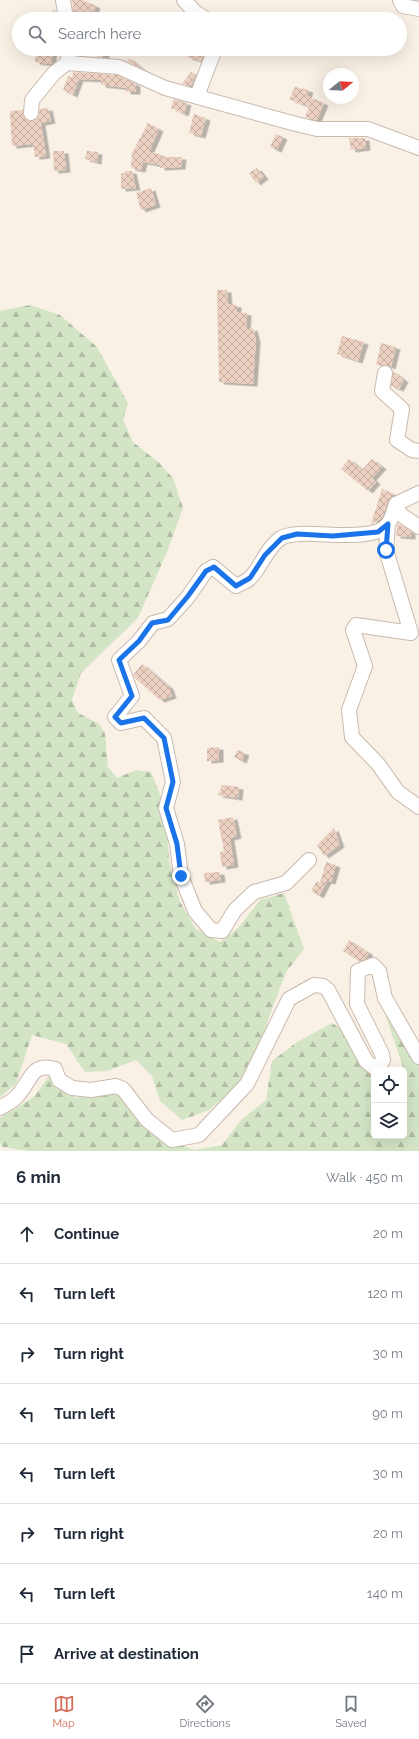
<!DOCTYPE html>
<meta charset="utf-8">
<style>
:root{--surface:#fff;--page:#f6f6f7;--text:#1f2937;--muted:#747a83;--line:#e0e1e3;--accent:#d66f59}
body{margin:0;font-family:Raleway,sans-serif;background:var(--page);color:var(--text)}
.controls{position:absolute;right:12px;bottom:12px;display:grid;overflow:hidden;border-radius:6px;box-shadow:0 4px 16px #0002}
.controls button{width:36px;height:36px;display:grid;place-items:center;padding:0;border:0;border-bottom:1px solid var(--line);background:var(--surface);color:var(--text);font:20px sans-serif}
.compass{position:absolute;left:323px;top:68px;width:36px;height:36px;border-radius:50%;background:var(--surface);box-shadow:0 4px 16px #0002;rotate:72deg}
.stop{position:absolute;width:12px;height:12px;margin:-9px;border:3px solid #1a73e8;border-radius:50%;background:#fff}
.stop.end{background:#1a73e8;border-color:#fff;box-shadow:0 1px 4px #0008}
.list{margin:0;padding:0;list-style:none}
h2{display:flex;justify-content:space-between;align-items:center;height:52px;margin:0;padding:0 16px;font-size:17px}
h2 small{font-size:13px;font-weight:400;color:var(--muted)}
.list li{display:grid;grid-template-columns:26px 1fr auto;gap:12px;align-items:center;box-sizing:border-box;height:60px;padding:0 16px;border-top:1px solid var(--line)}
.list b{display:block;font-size:15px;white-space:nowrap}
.list em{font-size:13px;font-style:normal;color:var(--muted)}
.icon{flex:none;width:22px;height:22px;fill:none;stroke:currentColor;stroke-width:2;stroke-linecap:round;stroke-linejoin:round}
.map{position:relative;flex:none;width:419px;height:1151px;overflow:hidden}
.search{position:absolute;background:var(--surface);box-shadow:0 4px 16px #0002;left:12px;right:12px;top:12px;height:44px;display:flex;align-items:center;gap:10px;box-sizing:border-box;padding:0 14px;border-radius:22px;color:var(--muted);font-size:15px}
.sheet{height:532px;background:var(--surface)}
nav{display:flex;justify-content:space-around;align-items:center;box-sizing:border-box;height:56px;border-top:1px solid var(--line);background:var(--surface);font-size:11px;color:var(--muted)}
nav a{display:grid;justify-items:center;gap:2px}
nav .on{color:var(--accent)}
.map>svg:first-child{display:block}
.forest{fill:url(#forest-firs)}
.building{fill:url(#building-cross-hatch);filter:url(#shadow)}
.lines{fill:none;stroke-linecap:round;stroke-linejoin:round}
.minor-casing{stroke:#cab9ad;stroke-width:16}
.minor{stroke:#fff;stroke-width:14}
.route{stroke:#1a73e8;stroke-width:5}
</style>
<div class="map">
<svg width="419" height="1151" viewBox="0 0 419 1151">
<defs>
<pattern id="forest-firs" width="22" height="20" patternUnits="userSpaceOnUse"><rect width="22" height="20" fill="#d4e5c6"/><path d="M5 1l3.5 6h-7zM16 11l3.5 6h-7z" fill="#b0bca3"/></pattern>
<pattern id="building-cross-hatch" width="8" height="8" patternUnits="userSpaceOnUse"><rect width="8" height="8" fill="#ecd0c1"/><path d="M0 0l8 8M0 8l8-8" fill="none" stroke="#c4ac9f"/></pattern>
<filter id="shadow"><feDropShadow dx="4.5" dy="2.5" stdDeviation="0" flood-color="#0004"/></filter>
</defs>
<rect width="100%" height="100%" fill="#faf1e6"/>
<!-- forest -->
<g class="forest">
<polygon points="30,305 60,315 97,347 128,403 123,420 133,442 158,462 173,478 183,508 167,552 138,618 81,673 72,700 78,713 99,724 105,733 108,767 117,778 136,770 151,772 166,810 169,860 180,902 196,929 220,942 239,927 260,900 284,893 304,949 286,972 267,1023 254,1072 209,1110 182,1120 160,1101 152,1076 136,1060 107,1071 85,1072 66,1044 32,1035 16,1084 0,1097 0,311"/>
<polygon points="383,1008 419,1063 419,1151 29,1151 2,1147 0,1142 0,1118 34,1097 54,1069 75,1098 130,1090 168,1139 194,1150 222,1145 241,1120 266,1100 272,1061 297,1042 332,1023 348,1034 374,1077 374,1136 404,1136 405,1073"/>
</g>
<!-- building -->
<g class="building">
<polygon points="72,0 83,0 96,6 94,12 101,19 74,19"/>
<polygon points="53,10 56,11 57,19 53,19"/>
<polygon points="37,49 53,51 51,64 35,62"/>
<polygon points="190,49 206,49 201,61 187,57"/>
<polygon points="98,52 105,53 105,57 97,57"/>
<polygon points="129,58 143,69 127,61"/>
<polygon points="73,72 117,75 136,84 136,92 126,92 126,88 101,85 101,80 79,79 73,95 63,90 68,76 72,77"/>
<polygon points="191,72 196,75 193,82 190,86 182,84"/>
<polygon points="295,87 309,90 307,96 324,103 317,120 305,117 309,107 289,99"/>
<polygon points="174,99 187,103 184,114 171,108"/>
<polygon points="48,108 51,121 41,123 46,156 35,157 33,144 12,146 10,111 23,110 24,117 31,121 38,118 40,109"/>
<polygon points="194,114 206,118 201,136 189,133"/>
<polygon points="148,123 159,129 149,152 160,154 160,157 182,157 181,167 160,168 160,165 143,162 141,170 131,168 132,153"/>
<polygon points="276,134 283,137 277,150 270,147"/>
<polygon points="349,138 365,138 366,148 351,150"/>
<polygon points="53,151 64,151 66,170 54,171"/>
<polygon points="87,151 98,152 97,162 85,159"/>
<polygon points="257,168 264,177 256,183 249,173"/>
<polygon points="125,171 132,171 136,188 121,189 121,173 125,173"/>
<polygon points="151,188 156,205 141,210 136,193"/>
<polygon points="217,290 227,290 228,304 237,305 237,312 247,313 246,330 253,328 256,340 253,384 219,382"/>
<polygon points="342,336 364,342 358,361 337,354"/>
<polygon points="381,343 396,347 391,367 386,365 376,365"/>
<polygon points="393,371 404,380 399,389 391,386"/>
<polygon points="349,459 362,470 372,459 382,467 372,478 376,482 368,491 341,469"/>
<polygon points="382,489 394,494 388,501 382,518 371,524"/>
<polygon points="398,523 411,532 411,537 396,536"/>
<polygon points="142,664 169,687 172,696 160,700 135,678 133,675"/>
<polygon points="219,747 219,760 207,761 207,748"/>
<polygon points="237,750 245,753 242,761 234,757"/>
<polygon points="222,785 239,787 238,798 218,795"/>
<polygon points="233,817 237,836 230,838 234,865 222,867 220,852 224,851 218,820"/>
<polygon points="334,828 340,845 324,856 317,845"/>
<polygon points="326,862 336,865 331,882 327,881 319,896 311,891 317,881 320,883"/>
<polygon points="220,872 221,880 205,882 204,873"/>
<polygon points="349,940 369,953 365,959 359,961 343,951"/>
</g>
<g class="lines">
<!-- minor casing -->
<g class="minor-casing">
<g id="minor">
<polyline points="63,0 66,19"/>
<polyline points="184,0 195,12 206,19"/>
<polyline points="400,0 403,6 419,9"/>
<polyline points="67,63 119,67 165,88 296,124 317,129 368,129 419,148"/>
<polyline points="197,96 215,49"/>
<polyline points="31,113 32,100 54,73 67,63 70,49"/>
<polyline points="385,373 382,391 402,409 397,440 412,450 419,451"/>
<polyline points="419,493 396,504 400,514 419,527"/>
<polyline points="388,524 386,550 411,633 356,625 353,630 365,666 349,710 352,737 378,764 398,792 419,807"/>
<path d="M309,860L286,883L254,892L235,910L222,931L211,930L195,911L181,876L177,844L166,808L173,782L164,738L144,718L121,723L115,717L132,696L119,660L139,641L153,623L168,619L188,597L206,571L213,567L236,586C240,584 245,582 249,579C260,570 266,548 281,538C301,526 372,546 388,524C392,519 394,510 396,504"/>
<path d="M0,1108C6,1104 14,1101 18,1095C31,1081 31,1062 55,1069L59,1080L72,1088L91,1090L116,1086L123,1089L147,1120L172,1140L199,1135L247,1084L289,999L314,985L323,986L328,990L366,1061L373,1067L379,1066L383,1060L382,1054L357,1004L358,971L373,965L379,971L385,998L419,1057"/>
</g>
</g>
<!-- minor -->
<use href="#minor" class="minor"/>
</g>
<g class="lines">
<!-- route -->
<polyline class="route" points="181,876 177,844 166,808 173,782 164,738 144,718 121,723 115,717 132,696 119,660 139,641 152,623 168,620 188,596 206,571 214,567 236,586 250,578 265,555 282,538 297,534 333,536 378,532 388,524 386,550"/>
</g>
</svg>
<div class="controls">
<button><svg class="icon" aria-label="locate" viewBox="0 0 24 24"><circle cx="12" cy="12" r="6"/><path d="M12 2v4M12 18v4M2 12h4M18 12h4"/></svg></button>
<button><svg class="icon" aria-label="layers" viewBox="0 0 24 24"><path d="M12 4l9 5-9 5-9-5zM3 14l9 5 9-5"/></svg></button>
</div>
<svg class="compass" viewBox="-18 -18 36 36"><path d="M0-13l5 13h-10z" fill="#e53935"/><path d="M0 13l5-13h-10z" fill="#747a83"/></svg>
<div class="stop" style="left:386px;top:550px"></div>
<div class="stop end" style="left:181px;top:876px"></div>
<div class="search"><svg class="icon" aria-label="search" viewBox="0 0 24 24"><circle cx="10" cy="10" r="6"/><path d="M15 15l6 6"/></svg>Search here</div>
</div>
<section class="sheet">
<h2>6 min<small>Walk · 450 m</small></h2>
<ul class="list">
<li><svg class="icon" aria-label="ahead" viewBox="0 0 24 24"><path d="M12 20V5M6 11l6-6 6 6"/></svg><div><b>Continue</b></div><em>20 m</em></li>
<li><svg class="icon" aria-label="left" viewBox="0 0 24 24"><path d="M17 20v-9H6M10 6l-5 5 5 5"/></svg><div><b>Turn left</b></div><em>120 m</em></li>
<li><svg class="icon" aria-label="right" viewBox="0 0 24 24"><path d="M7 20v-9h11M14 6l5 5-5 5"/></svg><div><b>Turn right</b></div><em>30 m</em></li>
<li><svg class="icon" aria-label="left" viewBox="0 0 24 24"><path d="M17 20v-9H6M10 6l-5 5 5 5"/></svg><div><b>Turn left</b></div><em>90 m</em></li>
<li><svg class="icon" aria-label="left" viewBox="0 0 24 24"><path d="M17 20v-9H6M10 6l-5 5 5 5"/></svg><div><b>Turn left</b></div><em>30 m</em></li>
<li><svg class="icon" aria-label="right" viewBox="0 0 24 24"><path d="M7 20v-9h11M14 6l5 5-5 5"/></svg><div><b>Turn right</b></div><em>20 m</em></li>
<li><svg class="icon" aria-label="left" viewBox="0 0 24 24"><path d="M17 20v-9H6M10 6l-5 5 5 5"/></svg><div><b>Turn left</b></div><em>140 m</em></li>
<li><svg class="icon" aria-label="arrive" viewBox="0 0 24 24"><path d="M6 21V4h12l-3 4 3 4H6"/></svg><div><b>Arrive at destination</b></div></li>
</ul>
</section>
<nav>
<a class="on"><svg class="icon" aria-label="map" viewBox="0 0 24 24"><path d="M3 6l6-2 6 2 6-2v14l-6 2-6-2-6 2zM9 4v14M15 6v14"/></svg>Map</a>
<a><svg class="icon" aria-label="directions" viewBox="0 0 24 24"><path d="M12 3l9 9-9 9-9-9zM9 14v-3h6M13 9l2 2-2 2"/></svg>Directions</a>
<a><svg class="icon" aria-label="saved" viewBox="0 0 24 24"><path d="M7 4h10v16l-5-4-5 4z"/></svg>Saved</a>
</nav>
